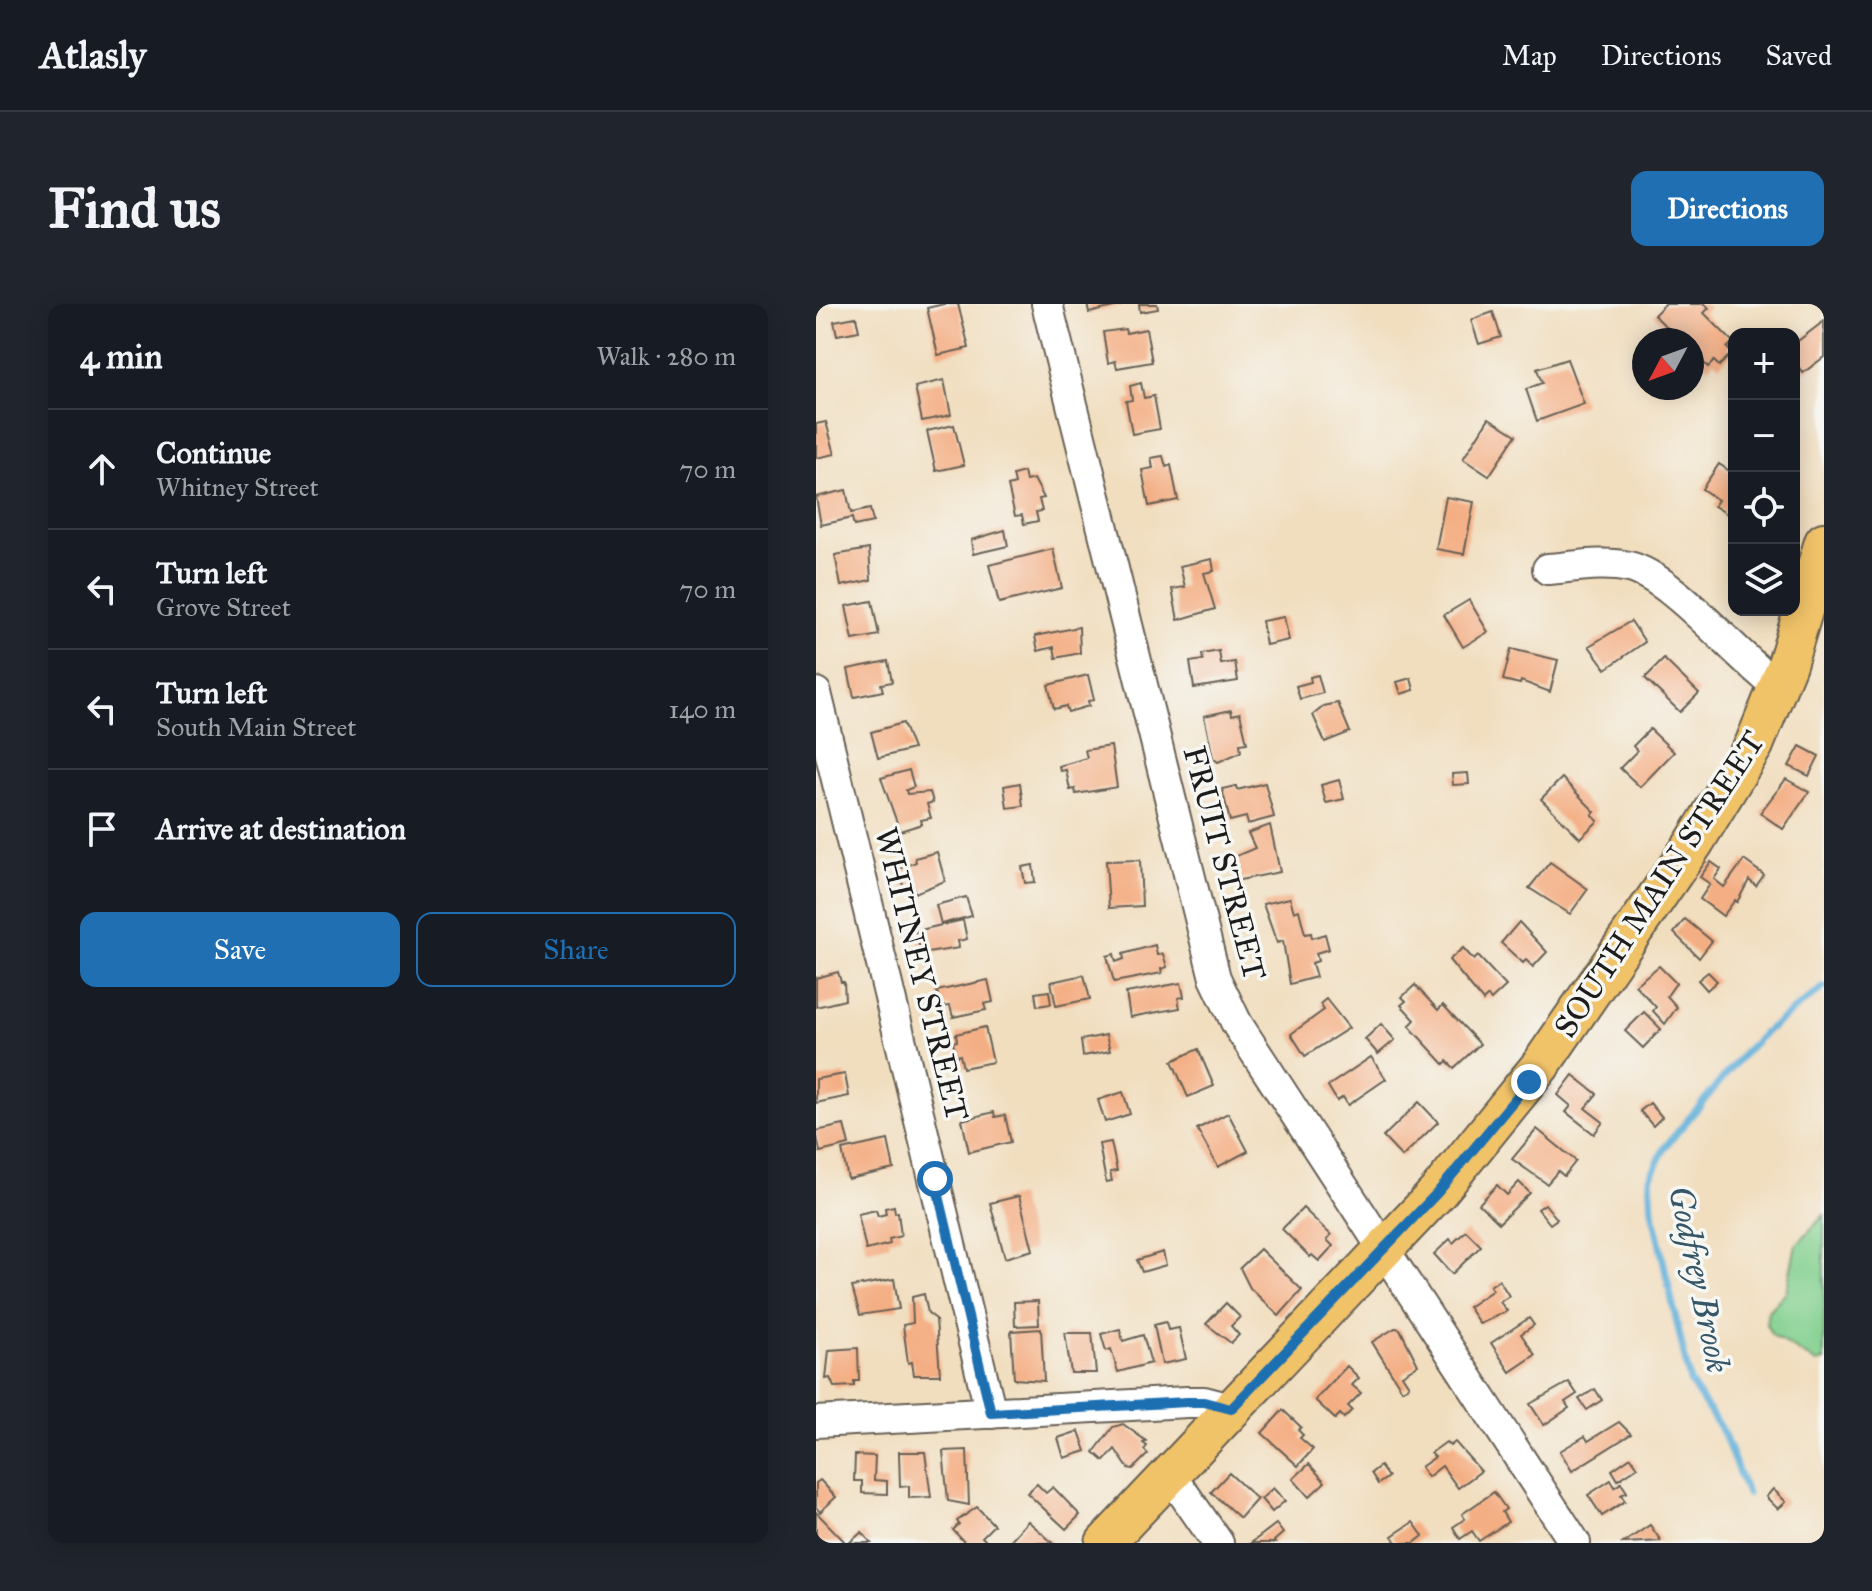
<!DOCTYPE html>
<meta charset="utf-8">
<style>
:root{--surface:#171b24;--page:#20242c;--text:#f1f3f6;--muted:#9ea1a6;--line:#363941;--accent:#1f6fb2}
body{margin:0;font-family:"IM FELL Great Primer",serif;background:var(--page);color:var(--text)}
.controls{position:absolute;right:24px;top:24px;display:grid;overflow:hidden;border-radius:16px;box-shadow:0 4px 20px #0003}
.controls button{width:72px;height:72px;display:grid;place-items:center;padding:0;border:0;border-bottom:2px solid var(--line);background:var(--surface);color:var(--text);font:40px sans-serif}
.compass{position:absolute;left:816px;top:24px;width:72px;height:72px;border-radius:50%;background:var(--surface);box-shadow:0 4px 20px #0003;rotate:229deg}
.stop{position:absolute;width:24px;height:24px;margin:-18px;border:6px solid #1f6fb2;border-radius:50%;background:#fff}
.stop.end{background:#1f6fb2;border-color:#fff;box-shadow:0 2px 8px #0008}
.list{margin:0;padding:0;list-style:none}
h2{display:flex;justify-content:space-between;align-items:center;height:104px;margin:0;padding:0 32px;font-size:34px}
h2 small{font-size:26px;font-weight:400;color:var(--muted)}
.list li{display:grid;grid-template-columns:52px 1fr auto;gap:24px;align-items:center;box-sizing:border-box;height:120px;padding:0 32px;border-top:2px solid var(--line)}
.list b{display:block;font-size:30px;white-space:nowrap}
.list p{margin:0;font-size:26px;white-space:nowrap;color:var(--muted)}
.list em{font-size:26px;font-style:normal;color:var(--muted)}
.actions{display:flex;gap:16px;padding:24px 32px}
.actions a{flex:1;padding:18px 0;border:2px solid var(--accent);border-radius:16px;text-align:center;font-size:28px;color:var(--accent)}
.actions .main{background:var(--accent);color:#fff}
.icon{flex:none;width:44px;height:44px;fill:none;stroke:currentColor;stroke-width:2;stroke-linecap:round;stroke-linejoin:round}
.map{position:relative;flex:none;width:1008px;height:1239px;overflow:hidden;border-radius:16px}
header{display:flex;align-items:center;gap:48px;box-sizing:border-box;height:112px;padding:0 40px;background:var(--surface);border-bottom:2px solid var(--line)}
header strong{font-size:38px}
nav{display:flex;gap:44px;margin-inline-start:auto;font-size:28px}
.intro{display:flex;align-items:center;justify-content:space-between;box-sizing:border-box;height:192px;padding:0 48px}
h1{margin:0;font-size:56px}
.button{padding:20px 36px;border-radius:16px;background:var(--accent);color:#fff;font-size:28px;font-weight:700}
main{display:flex;gap:48px;padding:0 48px}
aside{flex:1;background:var(--surface);border-radius:16px;box-shadow:0 4px 20px #0003}
.map>svg:first-child{display:block}
.green{fill:#81cf8d;stroke:#4e7654;stroke-width:2}
.lines{fill:none;stroke-linecap:round;stroke-linejoin:round}
.stream{stroke:#5eafd9;stroke-width:7}
.building{fill:#f4ae83}
.minor-casing{stroke:#676055;stroke-width:34}
.major-casing{stroke:#676055;stroke-width:42}
.minor{stroke:#fff;stroke-width:30}
.major{stroke:#f1c369;stroke-width:38}
.route{stroke:#1f6fb2;stroke-width:10}
.labels{text-anchor:middle;stroke-width:7;stroke-linejoin:round;paint-order:stroke}
.street-label{font-size:32px;fill:#1c1c1c;stroke:#f6f6f2}
.water-label{font-size:34px;font-style:italic;fill:#365768;stroke:#f6f6f2}
</style>
<header>
<strong>Atlasly</strong>
<nav><a>Map</a><a>Directions</a><a>Saved</a></nav>
</header>
<div class="intro"><h1>Find us</h1><a class="button">Directions</a></div>
<main>
<aside>
<h2>4 min<small>Walk · 280 m</small></h2>
<ul class="list">
<li><svg class="icon" aria-label="ahead" viewBox="0 0 24 24"><path d="M12 20V5M6 11l6-6 6 6"/></svg><div><b>Continue</b><p>Whitney Street</p></div><em>70 m</em></li>
<li><svg class="icon" aria-label="left" viewBox="0 0 24 24"><path d="M17 20v-9H6M10 6l-5 5 5 5"/></svg><div><b>Turn left</b><p>Grove Street</p></div><em>70 m</em></li>
<li><svg class="icon" aria-label="left" viewBox="0 0 24 24"><path d="M17 20v-9H6M10 6l-5 5 5 5"/></svg><div><b>Turn left</b><p>South Main Street</p></div><em>140 m</em></li>
<li><svg class="icon" aria-label="arrive" viewBox="0 0 24 24"><path d="M6 21V4h12l-3 4 3 4H6"/></svg><div><b>Arrive at destination</b></div></li>
</ul>
<div class="actions"><a class="main">Save</a><a>Share</a></div>
</aside>
<div class="map">
<svg width="1008" height="1239" viewBox="0 0 1008 1239">
<rect width="100%" height="100%" fill="#f6f6f2"/>
<filter id="ink" filterUnits="userSpaceOnUse"><feTurbulence type="fractalNoise" baseFrequency=".0125" numOctaves="2"/><feDisplacementMap in="SourceGraphic" scale="16" xChannelSelector="R" yChannelSelector="G"/><feConvolveMatrix kernelMatrix="1 2 1 2 8 2 1 2 1" color-interpolation-filters="sRGB"/></filter>
<filter id="wash" filterUnits="userSpaceOnUse"><feTurbulence type="fractalNoise" baseFrequency=".006" numOctaves="4" result="noise"/><feDisplacementMap in="SourceGraphic" scale="32" xChannelSelector="R" yChannelSelector="G"/><feGaussianBlur stdDeviation="1.8" result="paint"/><feColorMatrix in="noise" values="0 0 0 0 0 0 0 0 0 0 0 0 0 0 0 0 0 1.4 0 .05"/><feComposite in="paint" operator="in"/></filter>
<g filter="url(#wash)">
<rect width="100%" height="100%" fill="#f1debf"/>
<!-- green -->
<polygon class="green" points="1008,911 1008,1057 1001,1059 956,1031 950,1020 952,1007 970,988 980,941"/>
<g class="lines">
<!-- stream -->
<polyline class="stream" points="931,1190 907,1128 874,1078 836,906 834,874 849,843 928,749 949,728 1008,683"/>
</g>
<g id="blocks">
<!-- building -->
<g class="building">
<polygon points="128,0 142,0 153,44 122,51 111,4"/>
<polygon points="271,0 306,0 306,1 273,9"/>
<polygon points="323,0 341,0 342,5 324,8"/>
<polygon points="849,0 889,0 893,4 888,9 917,38 911,44 916,49 903,62 898,57 892,63 876,48 876,36 864,36 838,11"/>
<polygon points="677,8 685,33 663,40 655,16"/>
<polygon points="40,13 43,27 21,31 18,17"/>
<polygon points="1008,17 1008,53 987,69 978,57 978,40"/>
<polygon points="309,25 310,29 330,25 336,58 301,64 299,57 292,59 287,28"/>
<polygon points="751,55 768,100 721,117 710,85 726,79 721,65"/>
<polygon points="128,76 135,111 106,117 99,83"/>
<polygon points="325,79 328,94 338,92 344,125 316,130 310,97 316,96 314,82"/>
<polygon points="673,114 700,131 673,172 647,155"/>
<polygon points="10,118 19,150 0,154 0,120"/>
<polygon points="138,121 148,161 120,167 111,127"/>
<polygon points="347,152 350,163 355,161 362,196 333,202 326,166 337,164 335,154"/>
<polygon points="903,160 918,170 918,203 913,211 898,202 902,196 886,185"/>
<polygon points="208,168 210,177 218,175 228,194 223,195 226,207 220,208 222,217 208,220 206,211 199,212 192,182 199,180 197,171"/>
<polygon points="30,186 35,209 54,205 57,218 38,222 36,214 5,221 0,193"/>
<polygon points="630,193 658,198 648,250 620,245"/>
<polygon points="189,226 192,242 157,250 155,236"/>
<polygon points="53,245 55,276 25,282 19,251"/>
<polygon points="237,245 246,284 183,299 173,261"/>
<polygon points="396,255 398,267 388,269 399,305 362,316 356,285 369,283 364,262"/>
<polygon points="653,296 672,328 647,343 628,311"/>
<polygon points="56,297 63,331 37,336 30,302"/>
<polygon points="468,313 473,336 450,341 446,317"/>
<polygon points="815,317 829,338 790,365 773,342"/>
<polygon points="263,323 264,349 240,354 238,343 222,347 219,332"/>
<polygon points="695,345 742,356 734,388 705,377 704,380 687,376"/>
<polygon points="403,347 405,360 419,358 422,377 378,384 374,358 387,356 386,350"/>
<polygon points="848,355 883,389 864,408 829,374"/>
<polygon points="72,357 76,378 65,380 67,387 38,393 32,365"/>
<polygon points="272,371 278,396 272,397 273,402 252,408 250,402 238,405 232,381"/>
<polygon points="502,371 507,389 484,395 480,382 495,378 494,373"/>
<polygon points="595,374 598,386 585,390 581,378"/>
<polygon points="522,399 534,428 509,438 497,411 508,402"/>
<polygon points="415,406 416,411 424,409 431,439 424,440 425,448 402,458 397,454 388,412"/>
<polygon points="87,419 97,445 62,454 55,428"/>
<polygon points="834,425 858,448 824,483 804,464 821,447 817,442"/>
<polygon points="295,442 301,483 260,490 259,485 254,486 250,466 244,467 243,462 271,454 269,446"/>
<polygon points="984,442 1003,452 993,472 973,462"/>
<polygon points="93,466 98,483 90,486 91,490 114,488 117,498 111,500 115,514 105,516 106,520 84,527 65,474"/>
<polygon points="652,469 653,480 637,481 636,470"/>
<polygon points="746,474 779,508 776,511 782,517 764,534 725,495"/>
<polygon points="970,475 993,488 967,525 944,509"/>
<polygon points="523,476 528,495 510,499 505,481"/>
<polygon points="204,479 207,502 191,504 188,482"/>
<polygon points="449,479 458,513 432,520 430,513 414,517 406,485 420,482 421,486"/>
<polygon points="454,521 464,568 419,577 418,553 439,544 432,529"/>
<polygon points="121,548 129,577 99,589 97,583 88,586 83,565 100,558 99,554"/>
<polygon points="324,556 326,602 293,604 290,557"/>
<polygon points="928,556 948,571 940,582 933,576 921,598 919,596 907,612 884,595 894,580 884,573 895,558 905,565 898,575 908,583"/>
<polygon points="734,558 772,585 754,610 713,584"/>
<polygon points="217,561 219,578 209,579 206,563"/>
<polygon points="150,593 156,612 125,620 120,601"/>
<polygon points="474,594 478,608 483,606 489,630 495,629 496,634 509,630 513,645 500,649 502,657 496,659 500,673 474,680 467,637 461,639 447,600"/>
<polygon points="869,615 896,637 883,654 858,629"/>
<polygon points="147,616 151,635 142,637 143,644 105,650 100,627"/>
<polygon points="703,618 731,648 717,663 710,656 707,659 685,639"/>
<polygon points="339,641 341,651 347,650 351,663 345,665 346,669 298,678 291,652 298,650 300,658 308,655 307,650"/>
<polygon points="647,644 658,656 662,652 690,682 675,696 672,692 667,697 633,656"/>
<polygon points="843,662 860,679 851,692 861,703 849,720 837,707 840,703 819,681"/>
<polygon points="22,668 25,678 28,678 29,696 0,703 0,674"/>
<polygon points="892,668 901,677 891,686 882,676"/>
<polygon points="268,671 274,695 240,702 235,678"/>
<polygon points="172,676 177,698 168,700 170,706 137,713 134,702 125,703 121,687"/>
<polygon points="365,679 368,693 362,694 364,704 314,713 310,689"/>
<polygon points="599,681 622,706 627,701 664,740 638,764 631,757 628,760 593,722 599,716 585,701 590,697 586,693"/>
<polygon points="233,687 235,700 221,702 219,689"/>
<polygon points="510,695 533,724 489,752 475,730 508,706 504,700"/>
<polygon points="828,708 845,725 827,744 809,727"/>
<polygon points="565,720 579,736 562,750 549,735"/>
<polygon points="169,723 177,758 147,764 144,751 140,752 137,738 141,737 140,730"/>
<polygon points="290,731 294,747 267,752 265,736"/>
<polygon points="382,745 398,782 372,793 356,757"/>
<polygon points="555,753 570,775 532,801 527,793 521,797 512,782"/>
<polygon points="29,770 33,792 0,799 0,775"/>
<polygon points="757,771 781,790 769,804 787,818 778,830 750,808 755,802 742,791"/>
<polygon points="307,788 314,810 289,818 282,796"/>
<polygon points="603,798 622,818 586,853 567,833"/>
<polygon points="834,799 846,813 837,822 824,807"/>
<polygon points="178,808 179,813 189,811 195,838 153,848 146,816"/>
<polygon points="412,809 432,847 402,863 381,825"/>
<polygon points="28,821 33,841 4,848 0,827"/>
<polygon points="721,825 760,857 748,872 742,867 731,880 696,855"/>
<polygon points="72,836 78,865 32,875 26,846"/>
<polygon points="295,838 301,867 294,868 296,877 290,878 283,840"/>
<polygon points="703,878 714,889 683,919 663,900 681,881 691,891"/>
<polygon points="203,892 217,946 189,954 174,899"/>
<polygon points="729,900 741,915 734,920 722,905"/>
<polygon points="78,902 79,909 82,908 85,932 73,935 74,940 50,946 42,910 60,906 62,912 70,910 69,904"/>
<polygon points="487,904 515,931 511,936 517,942 503,957 496,951 494,953 466,925"/>
<polygon points="650,927 665,942 636,970 618,950 634,935 637,939"/>
<polygon points="444,945 486,986 463,1012 434,984 424,964"/>
<polygon points="347,948 350,961 326,968 321,956"/>
<polygon points="78,975 83,1005 44,1011 36,983"/>
<polygon points="683,976 693,992 684,998 691,1007 664,1020 652,1003 677,986 674,982"/>
<polygon points="108,990 112,1009 120,1015 124,1071 98,1071 96,1058 92,1059 87,1021 97,1019 96,993"/>
<polygon points="222,997 223,1021 199,1022 198,998"/>
<polygon points="410,999 424,1013 415,1022 423,1031 415,1039 390,1020"/>
<polygon points="713,1014 718,1021 705,1030 719,1051 694,1068 675,1039"/>
<polygon points="350,1018 352,1026 363,1024 370,1055 346,1060 338,1021"/>
<polygon points="579,1024 584,1025 602,1061 586,1071 593,1082 586,1086 556,1038"/>
<polygon points="225,1025 228,1077 198,1075 195,1027"/>
<polygon points="304,1025 307,1037 327,1031 335,1059 302,1068 295,1045 290,1047 285,1030"/>
<polygon points="249,1029 276,1029 280,1069 255,1069"/>
<polygon points="42,1044 43,1077 38,1077 38,1082 18,1083 14,1074 10,1075 13,1046"/>
<polygon points="531,1062 543,1074 536,1081 545,1089 532,1102 536,1106 528,1114 524,1110 519,1115 499,1096"/>
<polygon points="753,1078 761,1090 749,1098 753,1104 728,1121 714,1100"/>
<polygon points="779,1085 786,1096 771,1106 763,1095"/>
<polygon points="467,1106 485,1123 482,1126 487,1131 484,1134 497,1145 482,1162 446,1129"/>
<polygon points="803,1118 815,1130 756,1167 744,1147 769,1132 772,1137"/>
<polygon points="307,1120 330,1137 327,1139 331,1142 328,1146 332,1150 317,1165 312,1164 299,1145 288,1157 278,1148 297,1123"/>
<polygon points="263,1127 270,1147 248,1154 242,1134"/>
<polygon points="630,1138 634,1142 639,1138 665,1167 642,1184 626,1162 612,1173 605,1163 619,1153 615,1149"/>
<polygon points="151,1146 153,1201 132,1197 127,1147"/>
<polygon points="83,1148 109,1148 115,1193 93,1194 93,1182 84,1183"/>
<polygon points="39,1151 59,1152 58,1176 71,1177 71,1190 46,1189 46,1177 38,1177"/>
<polygon points="815,1153 822,1163 802,1176 796,1166"/>
<polygon points="493,1160 509,1178 493,1193 477,1175"/>
<polygon points="564,1162 572,1173 562,1180 555,1169"/>
<polygon points="413,1169 441,1195 424,1214 395,1188"/>
<polygon points="4,1176 20,1193 4,1208 0,1203 0,1179"/>
<polygon points="795,1176 799,1183 805,1179 811,1188 805,1191 809,1197 786,1212 772,1191"/>
<polygon points="221,1180 230,1189 237,1183 264,1211 250,1225 211,1189"/>
<polygon points="457,1184 469,1197 456,1208 445,1195"/>
<polygon points="957,1185 970,1198 962,1205 950,1193"/>
<polygon points="678,1188 690,1205 686,1208 692,1218 663,1237 656,1227 644,1235 637,1223 649,1215 646,1210"/>
<polygon points="161,1203 178,1221 166,1233 172,1239 149,1239 137,1226 143,1220 141,1217"/>
<polygon points="0,1208 30,1239 0,1239"/>
<polygon points="212,1217 237,1239 192,1239"/>
<polygon points="597,1218 607,1232 598,1239 581,1239 576,1232"/>
<polygon points="460,1220 467,1229 458,1237 459,1239 435,1239"/>
<polygon points="834,1221 845,1237 807,1239"/>
<polygon points="46,1228 55,1239 33,1239"/>
</g>
</g>
</g>
<g filter="url(#ink)">
<use href="#blocks" fill-opacity="0" stroke="#676055" stroke-width="2"/>
<g class="lines">
<!-- minor casing -->
<g class="minor-casing">
<g id="minor">
<polyline points="231,0 399,674 421,720 759,1239"/>
<path d="M732,265C758,263 787,257 813,263C857,273 921,354 963,383"/>
<polyline points="0,389 175,1109"/>
<polyline points="0,1118 371,1098 388,1098 415,1105"/>
<polyline points="354,1170 402,1239"/>
</g>
</g>
<!-- major casing -->
<g class="major-casing">
<polyline id="major" points="289,1239 622,888 724,762 878,539 938,441 971,360 1008,238"/>
</g>
<!-- minor -->
<use href="#minor" class="minor"/>
<!-- major -->
<use href="#major" class="major"/>
</g>
</g>
<g class="lines" filter="url(#ink)">
<!-- route -->
<polyline class="route" points="119,875 175,1109 371,1098 388,1098 415,1105 622,888 713,778"/>
</g>
<g class="labels">
<!-- street labels -->
<g class="street-label">
<text transform="translate(409 559) rotate(75)" y="11">FRUIT STREET</text>
<text transform="translate(843 580) rotate(-57)" y="11">SOUTH MAIN STREET</text>
<text transform="translate(106 670) rotate(76)" y="11">WHITNEY STREET</text>
</g>
<!-- water labels -->
<g class="water-label">
<text transform="translate(884 975) rotate(78)" y="12">Godfrey Brook</text>
</g>
</g>
</svg>
<div class="controls">
<button>+</button>
<button>−</button>
<button><svg class="icon" aria-label="locate" viewBox="0 0 24 24"><circle cx="12" cy="12" r="6"/><path d="M12 2v4M12 18v4M2 12h4M18 12h4"/></svg></button>
<button><svg class="icon" aria-label="layers" viewBox="0 0 24 24"><path d="M12 4l9 5-9 5-9-5zM3 14l9 5 9-5"/></svg></button>
</div>
<svg class="compass" viewBox="-18 -18 36 36"><path d="M0-13l5 13h-10z" fill="#e53935"/><path d="M0 13l5-13h-10z" fill="#9ea1a6"/></svg>
<div class="stop" style="left:119px;top:875px"></div>
<div class="stop end" style="left:713px;top:778px"></div>
</div>
</main>
